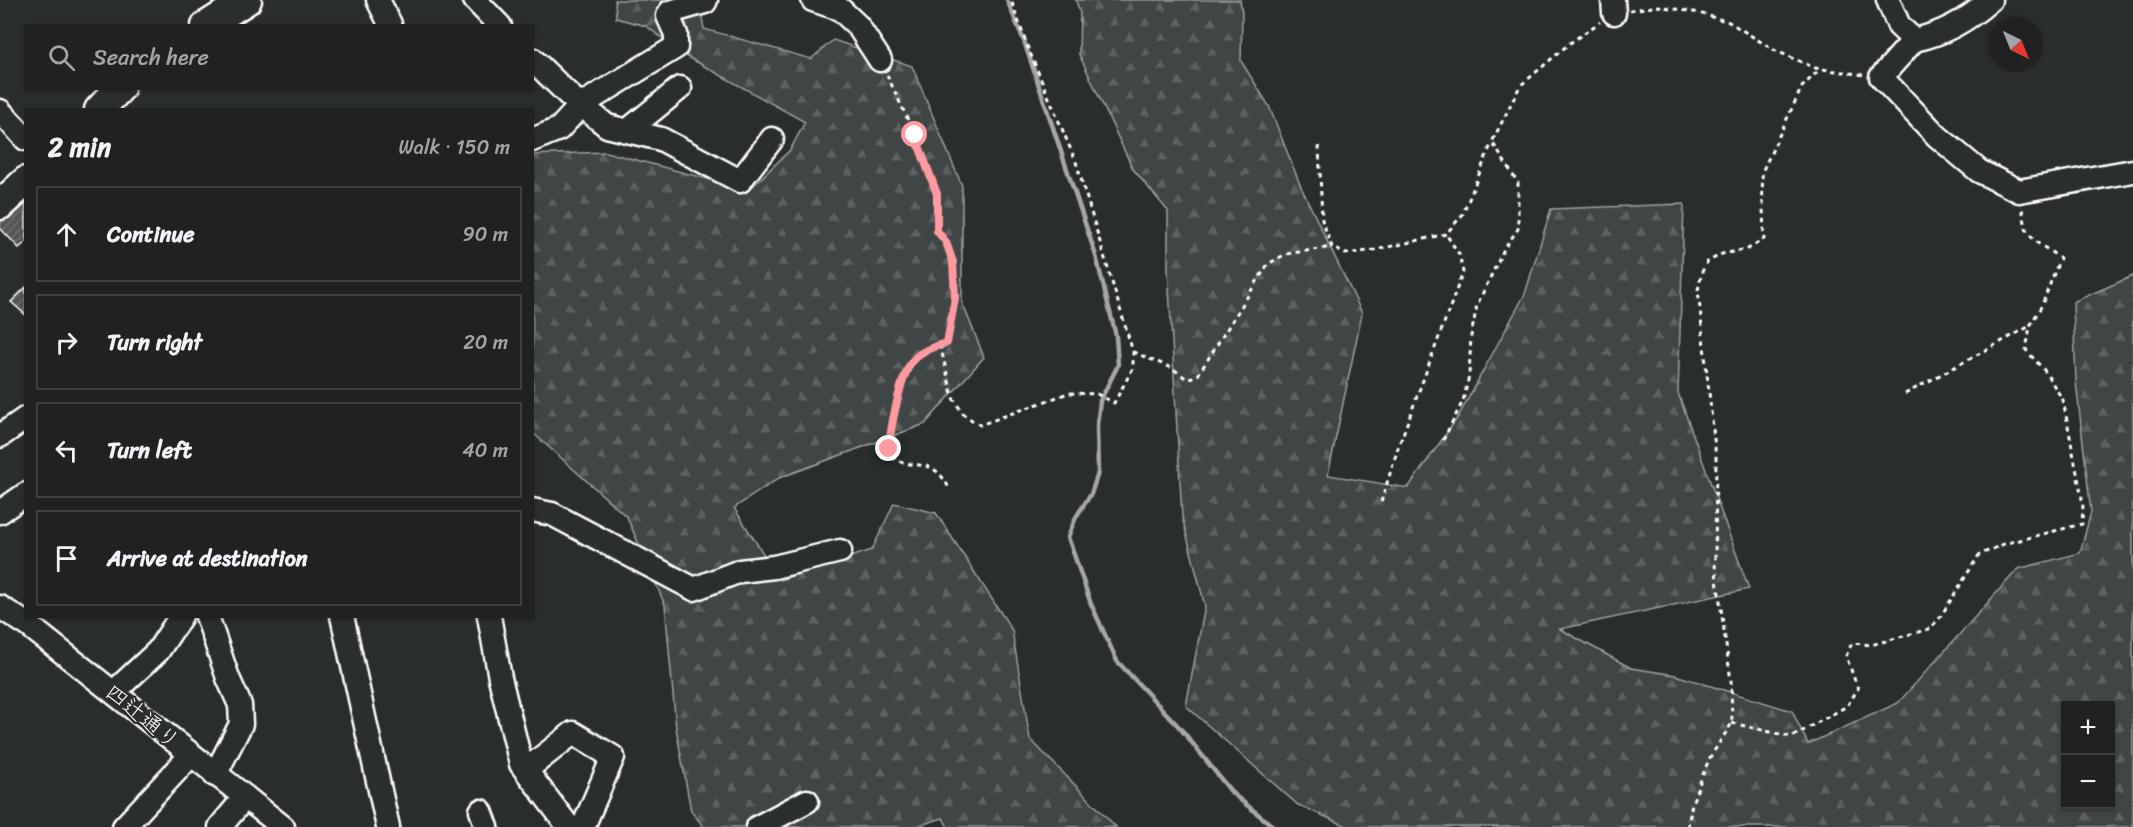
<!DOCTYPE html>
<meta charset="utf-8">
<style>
:root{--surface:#202222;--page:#282a2a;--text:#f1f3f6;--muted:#a2a4a5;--line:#3d3f40}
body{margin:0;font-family:Sriracha,"Klee One",sans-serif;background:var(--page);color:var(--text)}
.controls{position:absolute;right:18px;bottom:18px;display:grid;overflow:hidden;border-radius:0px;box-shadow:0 2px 4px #0004}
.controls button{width:54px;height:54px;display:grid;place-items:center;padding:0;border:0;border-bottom:2px solid var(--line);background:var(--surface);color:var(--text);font:30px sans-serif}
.compass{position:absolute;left:1989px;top:18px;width:54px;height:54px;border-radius:50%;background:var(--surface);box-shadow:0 2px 4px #0004;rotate:137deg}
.stop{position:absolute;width:18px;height:18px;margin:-14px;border:4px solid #ff9aa2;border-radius:50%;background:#fff}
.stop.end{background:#ff9aa2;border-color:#fff;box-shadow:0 2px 6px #0008}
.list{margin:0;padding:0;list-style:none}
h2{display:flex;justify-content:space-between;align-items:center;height:78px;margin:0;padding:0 24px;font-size:26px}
h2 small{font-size:20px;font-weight:400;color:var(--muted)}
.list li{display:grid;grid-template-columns:39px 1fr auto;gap:18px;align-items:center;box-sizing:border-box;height:96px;margin:0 12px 12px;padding:0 12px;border:2px solid var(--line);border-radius:0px}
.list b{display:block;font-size:22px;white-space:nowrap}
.list em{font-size:20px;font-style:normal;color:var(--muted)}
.icon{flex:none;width:33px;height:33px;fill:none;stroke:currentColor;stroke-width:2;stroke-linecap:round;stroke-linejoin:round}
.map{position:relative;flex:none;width:2133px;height:827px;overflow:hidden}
.search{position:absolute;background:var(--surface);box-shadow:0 2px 4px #0004;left:24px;top:24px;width:510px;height:66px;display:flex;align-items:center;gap:15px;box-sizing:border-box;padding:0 21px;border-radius:0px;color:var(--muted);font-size:22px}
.panel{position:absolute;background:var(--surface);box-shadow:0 2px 4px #0004;left:24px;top:108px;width:510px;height:510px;border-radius:0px}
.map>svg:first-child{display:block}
.forest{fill:url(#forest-firs);stroke:#a0a2a2;stroke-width:1.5;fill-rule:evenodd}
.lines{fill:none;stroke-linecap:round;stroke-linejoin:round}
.stream{stroke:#a6a7a7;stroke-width:4.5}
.building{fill:url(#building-hatch);stroke:#fff;stroke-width:1.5}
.minor-casing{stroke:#fff;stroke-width:27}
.major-casing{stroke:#fff;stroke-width:33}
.path{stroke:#fff;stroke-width:3;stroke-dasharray:4.5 4.5;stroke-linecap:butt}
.minor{stroke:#2a2d2e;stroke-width:22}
.major{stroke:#2a2d2e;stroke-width:28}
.route{stroke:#ff9aa2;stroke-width:8}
.labels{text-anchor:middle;stroke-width:4.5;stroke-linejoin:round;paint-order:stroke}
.street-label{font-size:22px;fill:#fff;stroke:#2a2d2e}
</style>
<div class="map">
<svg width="2133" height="827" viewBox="0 0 2133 827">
<defs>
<pattern id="forest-firs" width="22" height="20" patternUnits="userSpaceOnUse" patternTransform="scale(1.5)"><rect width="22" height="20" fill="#414445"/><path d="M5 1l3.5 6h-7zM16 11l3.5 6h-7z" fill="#5e6061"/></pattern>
<pattern id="building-hatch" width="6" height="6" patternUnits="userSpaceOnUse" patternTransform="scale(1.5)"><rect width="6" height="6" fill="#555758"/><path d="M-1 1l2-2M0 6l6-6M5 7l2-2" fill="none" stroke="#6e7071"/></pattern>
</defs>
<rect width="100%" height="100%" fill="#2a2d2e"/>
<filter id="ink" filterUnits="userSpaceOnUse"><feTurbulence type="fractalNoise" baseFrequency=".0167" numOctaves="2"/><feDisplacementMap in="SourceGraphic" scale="12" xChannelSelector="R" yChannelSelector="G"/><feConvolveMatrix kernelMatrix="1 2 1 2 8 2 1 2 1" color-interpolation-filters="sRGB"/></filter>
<g filter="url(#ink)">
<!-- forest -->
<g class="forest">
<polygon points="615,0 699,0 704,29 811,59 833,40 912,66 962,186 962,302 984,357 925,424 779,478 734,508 780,580 872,550 894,503 936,513 1012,630 1030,739 1116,827 948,827 943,818 914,827 704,827 691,811 676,728 665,605 627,517 533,433 532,155 606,152 749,190 790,150 805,122 686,56 646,26 616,18"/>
<path d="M1076,0H1240L1242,14L1241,61L1269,106L1301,187L1362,313L1328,475L1408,488L1458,417L1525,294L1551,209L1684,204L1678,393L1749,589L1560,629L1631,668L1675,675L1792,711L1808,744L1898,703L2018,569L2080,553L2091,512L2076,382L2073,302L2133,276V827H1349L1298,805L1186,706L1205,606L1182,517L1168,270V211L1133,169L1079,54L1080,13ZM2066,706H2110V804H2066Z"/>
</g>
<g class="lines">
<!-- stream -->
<polyline class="stream" points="1007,0 1024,41 1096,256 1116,336 1118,365 1100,401 1097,425 1098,473 1091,494 1076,517 1068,537 1091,604 1117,661 1181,729 1233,794 1274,827"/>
</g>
<!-- building -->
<g class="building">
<polygon points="26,204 26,242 19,248 0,228 0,221 11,217"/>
<polygon points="26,287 26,315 11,302"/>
</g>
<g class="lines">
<!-- minor casing -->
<g class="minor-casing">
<g id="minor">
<polyline points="378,0 390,24"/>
<polyline points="475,0 500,26"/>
<polyline points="813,0 840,9 858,26 880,60"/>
<polyline points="1613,0 1614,13"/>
<path d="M1888,0L1899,26L1914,40C1943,34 1968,20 1990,0"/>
<polyline points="1914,40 1881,77 1937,136 1979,171 2019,191 2133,171"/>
<polyline points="532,59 570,96 607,126 661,139 740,181 772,139"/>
<polyline points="0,111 26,139"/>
<polyline points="627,131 680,88"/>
<polyline points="532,140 559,129 581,105 676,47 676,34 668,16 670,12 705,2 706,0"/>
<polyline points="0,436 26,418"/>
<polyline points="532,510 552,514 694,589 740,571 774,567 840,551"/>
<polyline points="0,512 26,494"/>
<polyline points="0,607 28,625 283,827"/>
<polyline points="207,616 228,678 240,705 241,724 215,775"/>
<polyline points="342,616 388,827"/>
<polyline points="489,616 500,678 521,764 569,827"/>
<polyline points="114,692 158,651 181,616"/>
<polyline points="526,770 573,733 613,757 583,827"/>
<polyline points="481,811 487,827"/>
<polyline points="124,827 191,755"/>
<polyline points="220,827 245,797"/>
<polyline points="758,827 807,801"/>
</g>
</g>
<!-- major casing -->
<g class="major-casing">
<g id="major">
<polyline points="206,26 247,0"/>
<polyline points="99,110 120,88"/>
<polyline points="0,205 26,181"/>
</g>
</g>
<!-- path -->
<g class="path">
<polyline points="1630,10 1659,6 1699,13 1729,22 1774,50 1815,68 1864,75"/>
<path d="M887,75L915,135L937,194V231L946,242L953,262L955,298L947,343C936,346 923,350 914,359C901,373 886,439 891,457C915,473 931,453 949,488"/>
<polyline points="1319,146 1322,220 1332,247 1345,254 1375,250 1446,234 1463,214 1492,142"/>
<polyline points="940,345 953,398 964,415 980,425 1068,393 1097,394 1114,403 1133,368 1133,352 1076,162 1028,48 1011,0"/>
<polyline points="1133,352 1172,368 1187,379 1198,375 1268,264 1286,254 1332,247"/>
<polyline points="1905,394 2030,326"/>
<polyline points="1443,440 1463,401 1469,376 1471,336 1477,305 1504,249 1518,229 1518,183 1492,142 1520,86 1570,43 1600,22"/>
<polyline points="1381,502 1399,445 1463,272 1459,254 1446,234"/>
<polyline points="1732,723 1792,737 1847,706 1858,689 1846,656 1852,643 1871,645 1929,629 1939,619 1979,555 2004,544 2082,524 2083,504 2063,400 2044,370 2026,350 2030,326 2042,305 2060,258 2036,242 2027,232 2022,208"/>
<polyline points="1688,827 1692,803 1709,759 1732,723 1731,681 1715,565 1716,457 1698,290 1702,272 1707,262 1722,254 1748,249 1764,239 1762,172 1802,87 1820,69"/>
</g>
<!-- minor -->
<use href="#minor" class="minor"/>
<!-- major -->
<use href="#major" class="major"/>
</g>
</g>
<g class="lines" filter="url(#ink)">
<!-- route -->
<path class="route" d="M889,449C890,430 901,372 914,359C922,350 936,346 947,343L955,298L953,262L946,242L937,231V194L915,135"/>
</g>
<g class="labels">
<!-- street labels -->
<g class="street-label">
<text transform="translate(143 716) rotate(39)" y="8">四辻通り</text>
</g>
</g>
</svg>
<div class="controls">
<button>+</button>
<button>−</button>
</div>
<svg class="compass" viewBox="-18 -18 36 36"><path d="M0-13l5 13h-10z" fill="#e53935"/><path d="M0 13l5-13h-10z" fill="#a2a4a5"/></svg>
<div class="stop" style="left:915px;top:135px"></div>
<div class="stop end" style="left:889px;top:449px"></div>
<div class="search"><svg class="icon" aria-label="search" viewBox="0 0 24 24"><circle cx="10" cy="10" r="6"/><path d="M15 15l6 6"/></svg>Search here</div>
<section class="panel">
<h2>2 min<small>Walk · 150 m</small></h2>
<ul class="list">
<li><svg class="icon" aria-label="ahead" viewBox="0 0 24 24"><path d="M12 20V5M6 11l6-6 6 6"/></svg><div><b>Continue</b></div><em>90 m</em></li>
<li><svg class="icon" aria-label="right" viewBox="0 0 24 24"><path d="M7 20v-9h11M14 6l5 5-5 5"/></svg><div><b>Turn right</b></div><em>20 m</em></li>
<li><svg class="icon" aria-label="left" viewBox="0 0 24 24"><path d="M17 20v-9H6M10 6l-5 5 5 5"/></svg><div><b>Turn left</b></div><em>40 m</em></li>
<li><svg class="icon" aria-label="arrive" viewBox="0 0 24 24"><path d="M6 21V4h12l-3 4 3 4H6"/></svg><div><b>Arrive at destination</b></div></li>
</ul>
</section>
</div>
